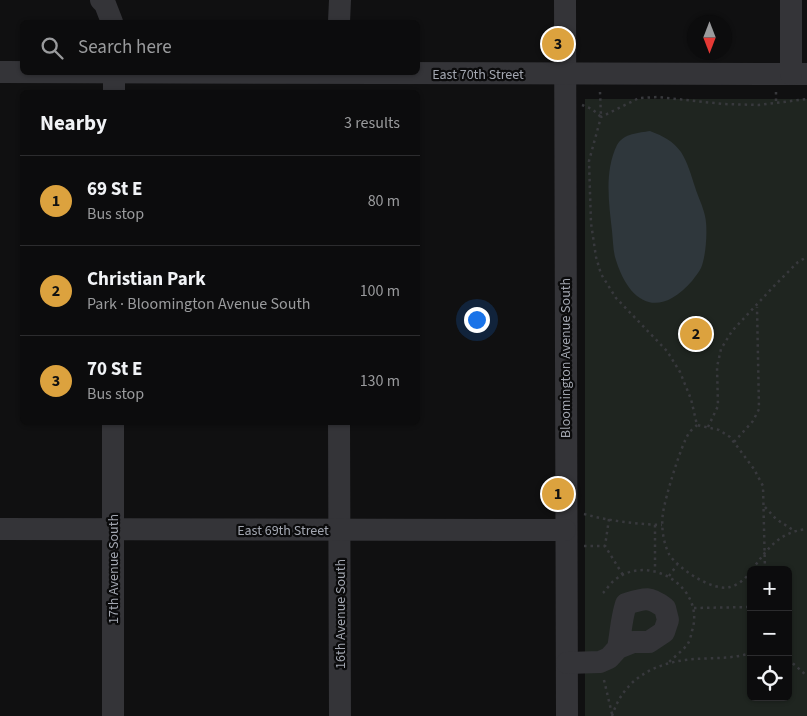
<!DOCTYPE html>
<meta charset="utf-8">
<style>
:root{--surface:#0c0c0d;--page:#151516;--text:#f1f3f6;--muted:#9a9b9d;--line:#2c2c2e;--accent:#dca23e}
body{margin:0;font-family:"Source Sans 3",sans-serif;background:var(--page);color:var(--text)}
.controls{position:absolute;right:15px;bottom:15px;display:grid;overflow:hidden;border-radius:8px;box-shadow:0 1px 4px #0004}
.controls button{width:45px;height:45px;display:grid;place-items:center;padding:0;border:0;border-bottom:1px solid var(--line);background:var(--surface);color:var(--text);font:25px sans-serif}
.compass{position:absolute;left:687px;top:15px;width:45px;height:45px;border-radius:50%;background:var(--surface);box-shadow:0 1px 4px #0004;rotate:180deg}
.you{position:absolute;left:476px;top:319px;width:18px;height:18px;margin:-12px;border:4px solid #fff;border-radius:50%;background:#1a73e8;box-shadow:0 0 0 8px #1a73e833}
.badge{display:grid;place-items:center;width:32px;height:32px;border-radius:50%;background:var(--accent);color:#111;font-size:16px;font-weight:700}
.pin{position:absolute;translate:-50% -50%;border:2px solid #fff;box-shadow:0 1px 5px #0006}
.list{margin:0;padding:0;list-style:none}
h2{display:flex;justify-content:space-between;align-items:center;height:65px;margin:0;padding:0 20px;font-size:21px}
h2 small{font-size:16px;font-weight:400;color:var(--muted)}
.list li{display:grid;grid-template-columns:32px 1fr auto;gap:15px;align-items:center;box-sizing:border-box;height:90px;padding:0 20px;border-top:1px solid var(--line)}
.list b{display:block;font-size:19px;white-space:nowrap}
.list p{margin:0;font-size:16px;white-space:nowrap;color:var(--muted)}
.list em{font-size:16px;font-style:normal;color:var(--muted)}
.icon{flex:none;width:28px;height:28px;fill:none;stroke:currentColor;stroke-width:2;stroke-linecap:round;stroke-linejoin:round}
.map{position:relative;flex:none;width:807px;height:716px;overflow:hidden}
.search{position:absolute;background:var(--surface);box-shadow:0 1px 4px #0004;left:20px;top:20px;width:400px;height:55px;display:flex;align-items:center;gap:12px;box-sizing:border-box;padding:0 18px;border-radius:8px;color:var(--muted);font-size:19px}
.panel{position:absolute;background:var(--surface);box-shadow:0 1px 4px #0004;left:20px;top:90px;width:400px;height:335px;border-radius:8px}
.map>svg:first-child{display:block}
.green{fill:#1f2520;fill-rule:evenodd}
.water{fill:#2f373c}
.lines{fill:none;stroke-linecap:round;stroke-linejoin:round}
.path{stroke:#38393d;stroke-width:2.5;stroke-dasharray:2.5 4;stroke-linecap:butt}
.minor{stroke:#343438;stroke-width:22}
.labels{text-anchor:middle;stroke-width:4.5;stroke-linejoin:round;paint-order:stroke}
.street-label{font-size:14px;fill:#a3a7b1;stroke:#0b0b0c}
</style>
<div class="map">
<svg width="807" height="716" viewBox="0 0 807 716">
<rect width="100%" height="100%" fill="#101011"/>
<!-- green -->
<path class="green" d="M585,99H807V716H585ZM751,570H788V697H751Z"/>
<!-- water -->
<path class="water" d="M650,131C663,136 673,141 681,152C688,163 691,175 695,187C698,197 703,206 705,216C708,228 706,257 701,268C699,272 695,277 692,281C657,321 628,302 615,257C613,249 613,240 612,231C609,203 604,172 617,145C624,133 639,133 650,131Z"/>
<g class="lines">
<!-- path -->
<g class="path">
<polyline points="776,92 776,103"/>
<polyline points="582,105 592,109 601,117 600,92"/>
<path d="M697,425C695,427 691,430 689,433C681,445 665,498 663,513C661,526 663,542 669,554C677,568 713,592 730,587C739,585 746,578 751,571"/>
<polyline points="708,427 718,406 717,367 721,349 732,331 774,286 798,262 807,257"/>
<polyline points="734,442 753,421 759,409 757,307"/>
<polyline points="765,507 776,519 793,530"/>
<path d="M584,514C609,521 636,524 662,525"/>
<polyline points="609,519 605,546 623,575"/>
<polyline points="655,525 655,570"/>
<polyline points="584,546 605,546"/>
<path d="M752,570C767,549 779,532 807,529"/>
<polyline points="765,570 763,486 754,469 730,437 719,430 697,425 691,399 680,372 667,351 616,298 601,274 596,257 591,223 589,161 601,117 639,98 658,97 723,104 759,105 807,99"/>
<polyline points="669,576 677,565"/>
<path d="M603,593C607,589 611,582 616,579C650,553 706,588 692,631C691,635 690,641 687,645C681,652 673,658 667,664"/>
<polyline points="694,608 751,607"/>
<polyline points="788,659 807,676"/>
<polyline points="604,680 612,714"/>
<path d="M612,716C623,681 650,665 685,660C707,657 729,660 751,653"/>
</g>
<!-- minor -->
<g class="minor">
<polyline points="101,0 105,4 112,22"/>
<polyline points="565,0 567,716"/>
<polyline points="339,22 340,0"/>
<polyline points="0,72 807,74"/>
<polyline points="791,74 791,0"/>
<polyline points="114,92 114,72"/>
<polyline points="339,422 340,716"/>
<polyline points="0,529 565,530"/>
<path d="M567,663L600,662L609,658L618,648L633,642H649L664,632L668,620L665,608C649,596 645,598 626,604C621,620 621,632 618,648"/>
<polyline points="113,716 113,422"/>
</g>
</g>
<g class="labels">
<!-- street labels -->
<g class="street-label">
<text x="478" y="79">East 70th Street</text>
<text transform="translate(565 358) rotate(-90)" y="5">Bloomington Avenue South</text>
<text x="283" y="535">East 69th Street</text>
<text transform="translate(113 569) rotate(-90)" y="5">17th Avenue South</text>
<text transform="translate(340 614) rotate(-90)" y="5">16th Avenue South</text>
</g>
</g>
</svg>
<div class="controls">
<button>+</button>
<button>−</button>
<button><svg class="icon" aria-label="locate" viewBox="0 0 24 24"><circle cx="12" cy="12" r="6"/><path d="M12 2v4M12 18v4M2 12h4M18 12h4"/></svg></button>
</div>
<svg class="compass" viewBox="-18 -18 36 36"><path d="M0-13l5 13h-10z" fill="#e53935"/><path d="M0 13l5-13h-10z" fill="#9a9b9d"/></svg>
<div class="you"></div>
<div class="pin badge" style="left:558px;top:494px">1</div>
<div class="pin badge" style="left:696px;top:334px">2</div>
<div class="pin badge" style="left:558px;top:44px">3</div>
<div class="search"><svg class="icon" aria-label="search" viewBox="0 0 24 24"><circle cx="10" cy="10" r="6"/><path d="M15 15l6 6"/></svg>Search here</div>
<section class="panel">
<h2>Nearby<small>3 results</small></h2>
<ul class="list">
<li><span class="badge">1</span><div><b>69 St E</b><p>Bus stop</p></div><em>80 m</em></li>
<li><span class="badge">2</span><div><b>Christian Park</b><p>Park · Bloomington Avenue South</p></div><em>100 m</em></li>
<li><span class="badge">3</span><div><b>70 St E</b><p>Bus stop</p></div><em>130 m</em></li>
</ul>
</section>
</div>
